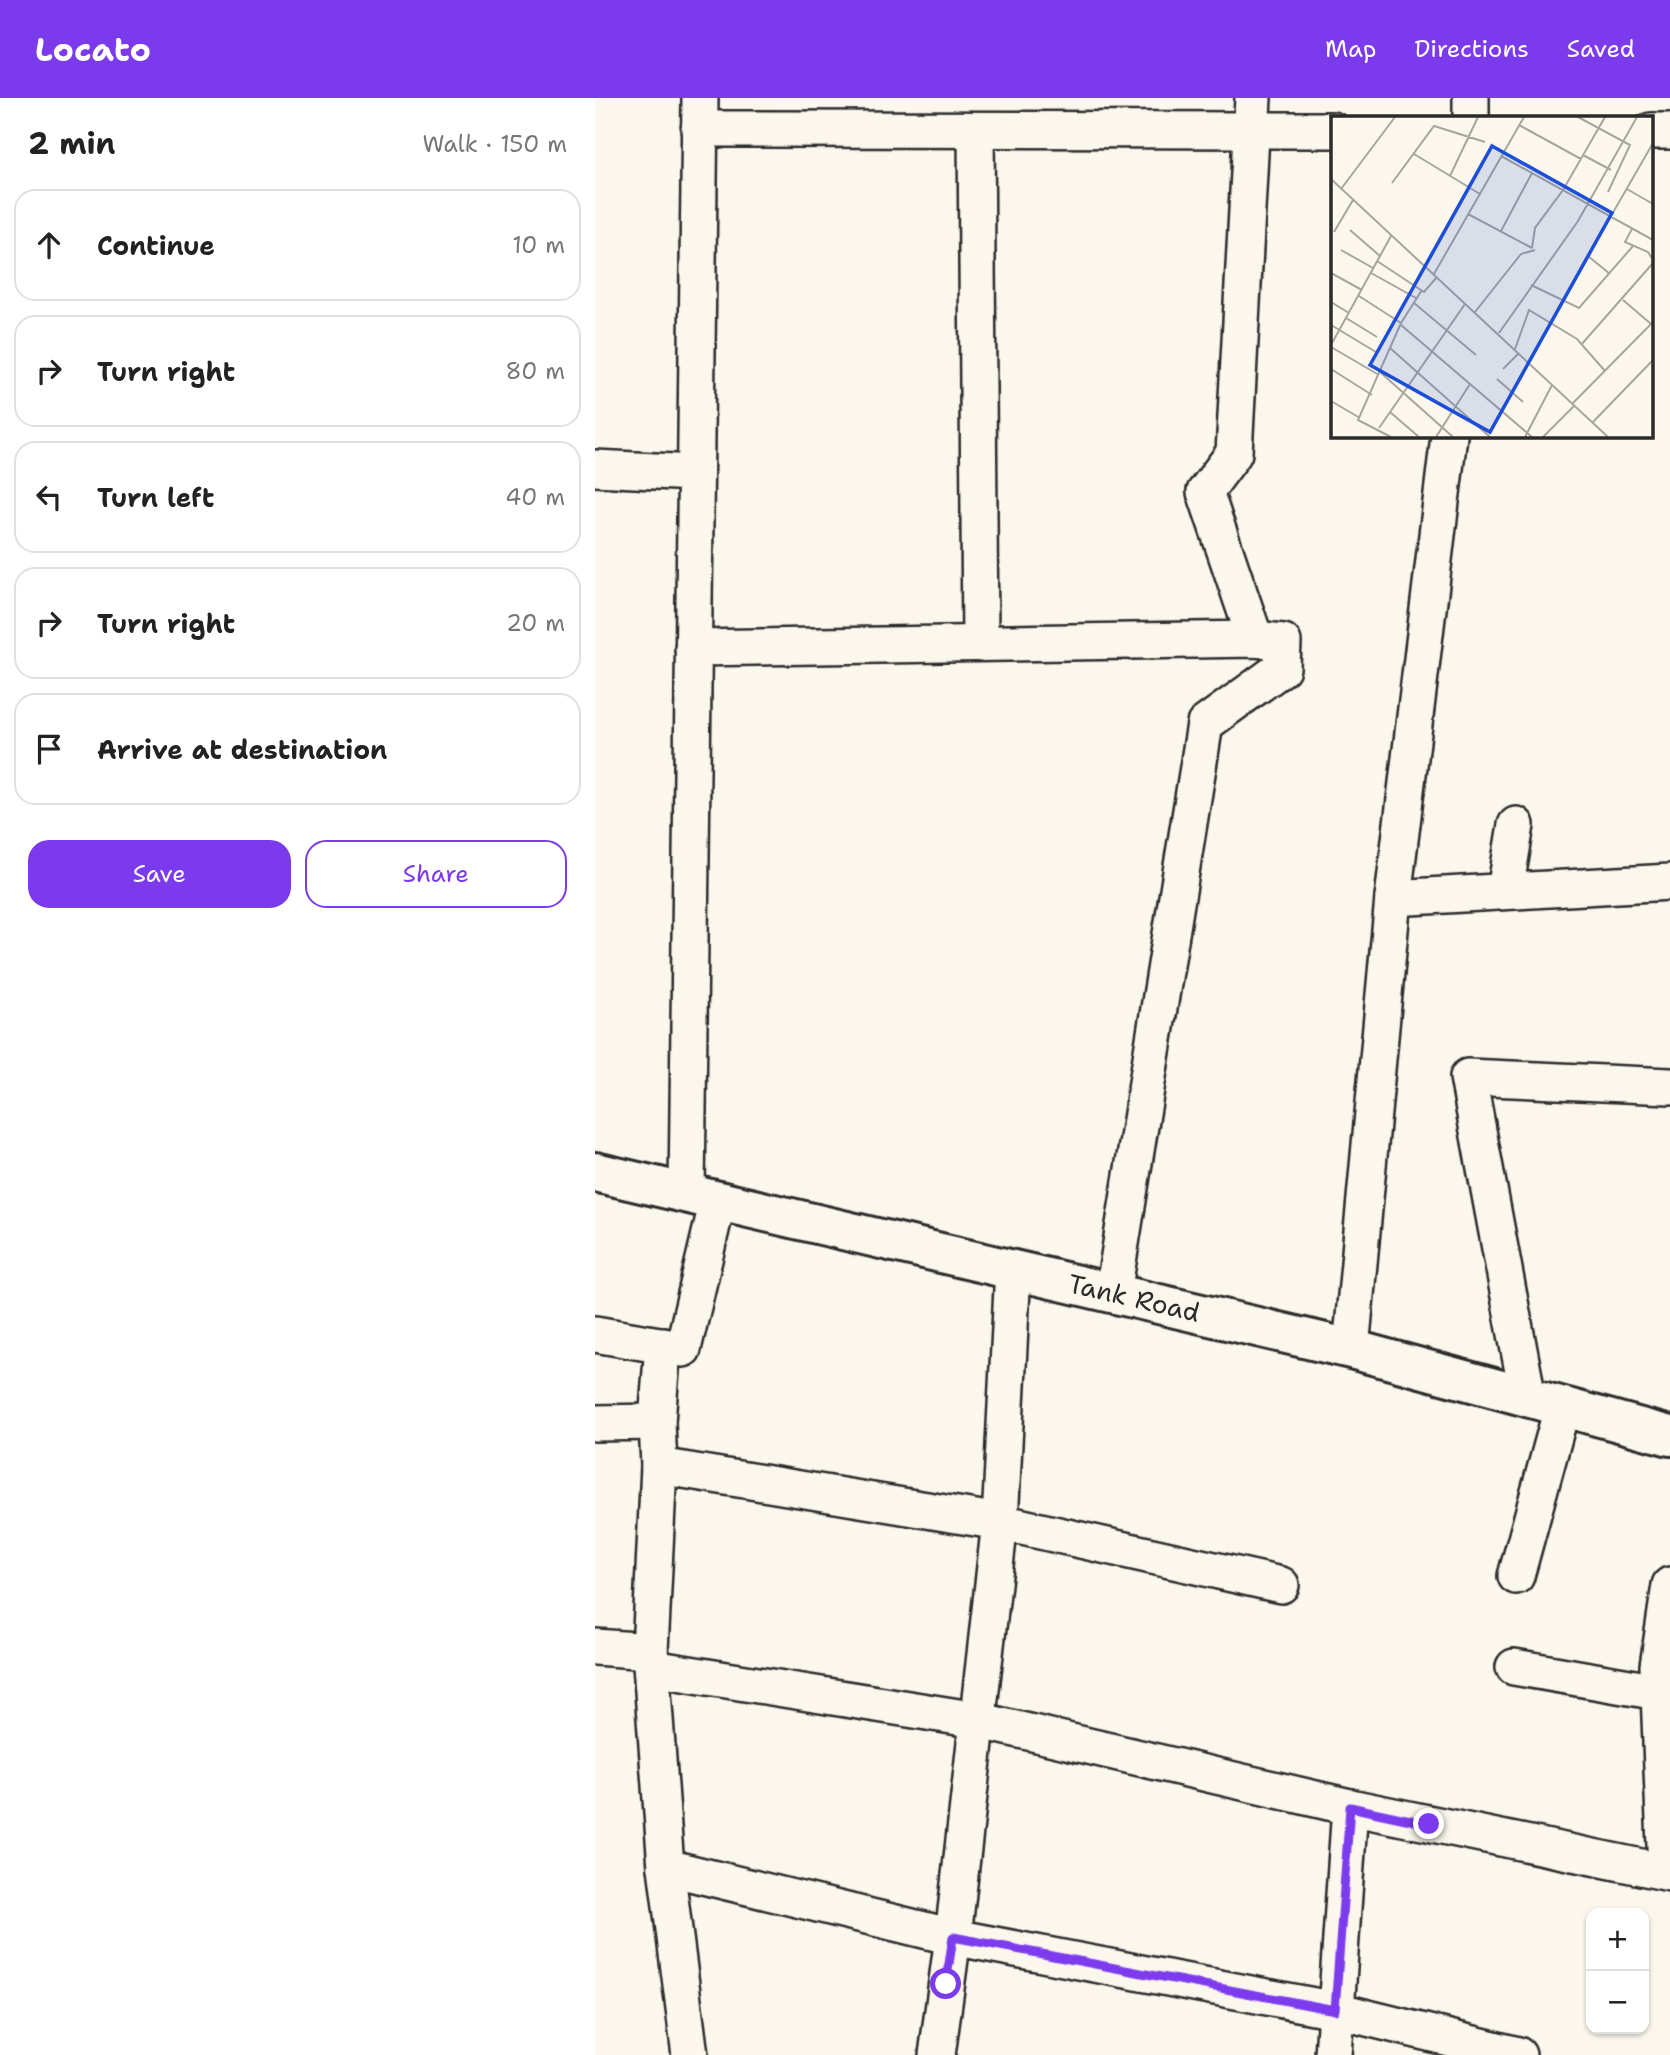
<!DOCTYPE html>
<meta charset="utf-8">
<style>
:root{--surface:#fff;--page:#f2f2f2;--text:#222;--muted:#767676;--line:#e0e0e0;--accent:#7c3aed}
body{margin:0;font-family:"Shantell Sans",sans-serif;background:var(--page);color:var(--text)}
.controls{position:absolute;right:21px;bottom:21px;display:grid;overflow:hidden;border-radius:14px;box-shadow:0 2px 5px #0004}
.controls button{width:63px;height:63px;display:grid;place-items:center;padding:0;border:0;border-bottom:2px solid var(--line);background:var(--surface);color:var(--text);font:35px sans-serif}
.stop{position:absolute;width:21px;height:21px;margin:-16px;border:5px solid #7c3aed;border-radius:50%;background:#fff}
.stop.end{background:#7c3aed;border-color:#fff;box-shadow:0 2px 7px #0008}
.list{margin:0;padding:0;list-style:none}
h2{display:flex;justify-content:space-between;align-items:center;height:91px;margin:0;padding:0 28px;font-size:30px}
h2 small{font-size:23px;font-weight:400;color:var(--muted)}
.list li{display:grid;grid-template-columns:46px 1fr auto;gap:21px;align-items:center;box-sizing:border-box;height:112px;margin:0 14px 14px;padding:0 14px;border:2px solid var(--line);border-radius:21px}
.list b{display:block;font-size:26px;white-space:nowrap}
.list em{font-size:23px;font-style:normal;color:var(--muted)}
.actions{display:flex;gap:14px;padding:21px 28px}
.actions a{flex:1;padding:16px 0;border:2px solid var(--accent);border-radius:21px;text-align:center;font-size:24px;color:var(--accent)}
.actions .main{background:var(--accent);color:#fff}
.icon{flex:none;width:38px;height:38px;fill:none;stroke:currentColor;stroke-width:2;stroke-linecap:round;stroke-linejoin:round}
.map{position:relative;flex:none;width:1075px;height:1957px;overflow:hidden}
header{display:flex;align-items:center;gap:42px;box-sizing:border-box;height:98px;padding:0 35px;background:var(--accent);color:#fff}
header strong{font-size:33px}
nav{display:flex;gap:38px;margin-inline-start:auto;font-size:24px}
main{display:flex}
aside{flex:1;background:var(--surface)}
.map>svg:first-child{display:block}
.lines{fill:none;stroke-linecap:round;stroke-linejoin:round}
.street-casing{stroke:#2b2b2b;stroke-width:40}
.highway-casing{stroke:#2b2b2b;stroke-width:44}
.street{stroke:#fbf7ec;stroke-width:35}
.highway{stroke:#fbf7ec;stroke-width:38}
.route{stroke:#7c3aed;stroke-width:9}
.labels{text-anchor:middle;stroke-width:5;stroke-linejoin:round;paint-order:stroke}
.street-label{font-size:26px;fill:#2b2b2b;stroke:#fbf7ec}
.inset-road{fill:none;stroke:#a8a59f;stroke-width:2}
.view{fill:#1d4ed8;fill-opacity:0.15;stroke:#1d4ed8;stroke-width:3.5}
.inset-edge{fill:none;stroke:#2b2b2b;stroke-width:3.5}
</style>
<header>
<strong>Locato</strong>
<nav><a>Map</a><a>Directions</a><a>Saved</a></nav>
</header>
<main>
<aside>
<h2>2 min<small>Walk · 150 m</small></h2>
<ul class="list">
<li><svg class="icon" aria-label="ahead" viewBox="0 0 24 24"><path d="M12 20V5M6 11l6-6 6 6"/></svg><div><b>Continue</b></div><em>10 m</em></li>
<li><svg class="icon" aria-label="right" viewBox="0 0 24 24"><path d="M7 20v-9h11M14 6l5 5-5 5"/></svg><div><b>Turn right</b></div><em>80 m</em></li>
<li><svg class="icon" aria-label="left" viewBox="0 0 24 24"><path d="M17 20v-9H6M10 6l-5 5 5 5"/></svg><div><b>Turn left</b></div><em>40 m</em></li>
<li><svg class="icon" aria-label="right" viewBox="0 0 24 24"><path d="M7 20v-9h11M14 6l5 5-5 5"/></svg><div><b>Turn right</b></div><em>20 m</em></li>
<li><svg class="icon" aria-label="arrive" viewBox="0 0 24 24"><path d="M6 21V4h12l-3 4 3 4H6"/></svg><div><b>Arrive at destination</b></div></li>
</ul>
<div class="actions"><a class="main">Save</a><a>Share</a></div>
</aside>
<div class="map">
<svg width="1075" height="1957" viewBox="0 0 1075 1957">
<rect width="100%" height="100%" fill="#fbf7ec"/>
<filter id="ink" filterUnits="userSpaceOnUse"><feTurbulence type="fractalNoise" baseFrequency=".0143" numOctaves="2"/><feDisplacementMap in="SourceGraphic" scale="14" xChannelSelector="R" yChannelSelector="G"/><feConvolveMatrix kernelMatrix="1 2 1 2 8 2 1 2 1" color-interpolation-filters="sRGB"/></filter>
<g filter="url(#ink)">
<g class="lines">
<!-- street casing -->
<g class="street-casing">
<g id="street">
<polyline points="658,0 639,355 610,394 660,541"/>
<polyline points="876,19 876,0"/>
<polyline points="104,31 737,32"/>
<polyline points="381,32 385,545"/>
<polyline points="1056,33 1075,33"/>
<polyline points="0,370 100,375"/>
<polyline points="98,550 660,541 688,544 687,570 610,626 518,1195"/>
<polyline points="910,793 921,727"/>
<polyline points="798,800 1075,784"/>
<polyline points="92,1095 105,0"/>
<polyline points="0,1236 88,1251 123,1102"/>
<polyline points="68,1247 62,1324 64,1368 55,1553 71,1769 95,1957"/>
<polyline points="756,1251 798,800 854,338"/>
<polyline points="933,1300 873,979 1075,988"/>
<polyline points="0,1325 62,1324"/>
<polyline points="64,1368 405,1424 686,1487"/>
<polyline points="921,1478 967,1310"/>
<polyline points="0,1549 55,1553"/>
<polyline points="919,1569 1075,1596"/>
<polyline points="57,1570 382,1622 755,1709 1075,1775"/>
<polyline points="71,1769 358,1839 740,1912 923,1957"/>
<polyline points="1071,1774 1063,1568 1075,1487"/>
<polyline points="342,1957 358,1839 405,1424 418,1171"/>
<polyline points="738,1957 755,1709"/>
</g>
</g>
<!-- highway casing -->
<g class="highway-casing">
<polyline id="highway" points="0,1074 756,1251 1075,1338"/>
</g>
<!-- street -->
<use href="#street" class="street"/>
<!-- highway -->
<use href="#highway" class="highway"/>
</g>
</g>
<g class="lines" filter="url(#ink)">
<!-- route -->
<polyline class="route" points="351,1886 358,1839 740,1912 755,1709 834,1726"/>
</g>
<g class="labels">
<!-- street labels -->
<g class="street-label">
<text transform="translate(539 1200) rotate(13)" y="9">Tank Road</text>
</g>
</g>
<!-- overview -->
<g transform="translate(736 18)">
<rect width="322" height="322" fill="#fbf7ec"/>
<path class="inset-road" d="M247,1L299,29L277,76M188,9L250,43M83,38L149,78M252,39L280,54M170,40L322,124M119,60L147,1M0,63L277,321M61,67L103,10L154,26M10,73L64,1M296,73L322,88M137,98L201,132M301,113L294,126L317,136L322,144M19,114L49,140M170,115L201,57M3,116L22,84M201,132L204,112L232,74L274,1M10,134L42,152M46,145L93,176L106,161M0,157L31,174M40,157L85,182M103,158L193,1M279,158L257,140L322,27M200,169L248,192L302,130M28,180L70,207M292,184L320,208M0,186L18,197M83,187L145,239M144,196L190,138L204,134M15,202L46,221M0,209L45,236M70,209L201,321M168,217L247,105L306,1M0,229L60,120M250,229L322,147M0,231L48,259M59,232L159,321M184,233L198,194L246,223L274,255M0,253L41,279M172,253L188,237M49,256L122,321M166,263L192,286M0,285L29,302M241,288L322,206M170,295L191,260M59,296L88,321M261,307L322,244M48,312L134,188M60,321L27,304L70,207L91,174M105,321L139,268M194,321L221,269M212,321L243,290"/>
<path class="view" d="M161,30L281,97L159,316L39,249Z"/>
<rect width="322" height="322" class="inset-edge"/>
</g>
</svg>
<div class="controls">
<button>+</button>
<button>−</button>
</div>
<div class="stop" style="left:351px;top:1886px"></div>
<div class="stop end" style="left:834px;top:1726px"></div>
</div>
</main>
